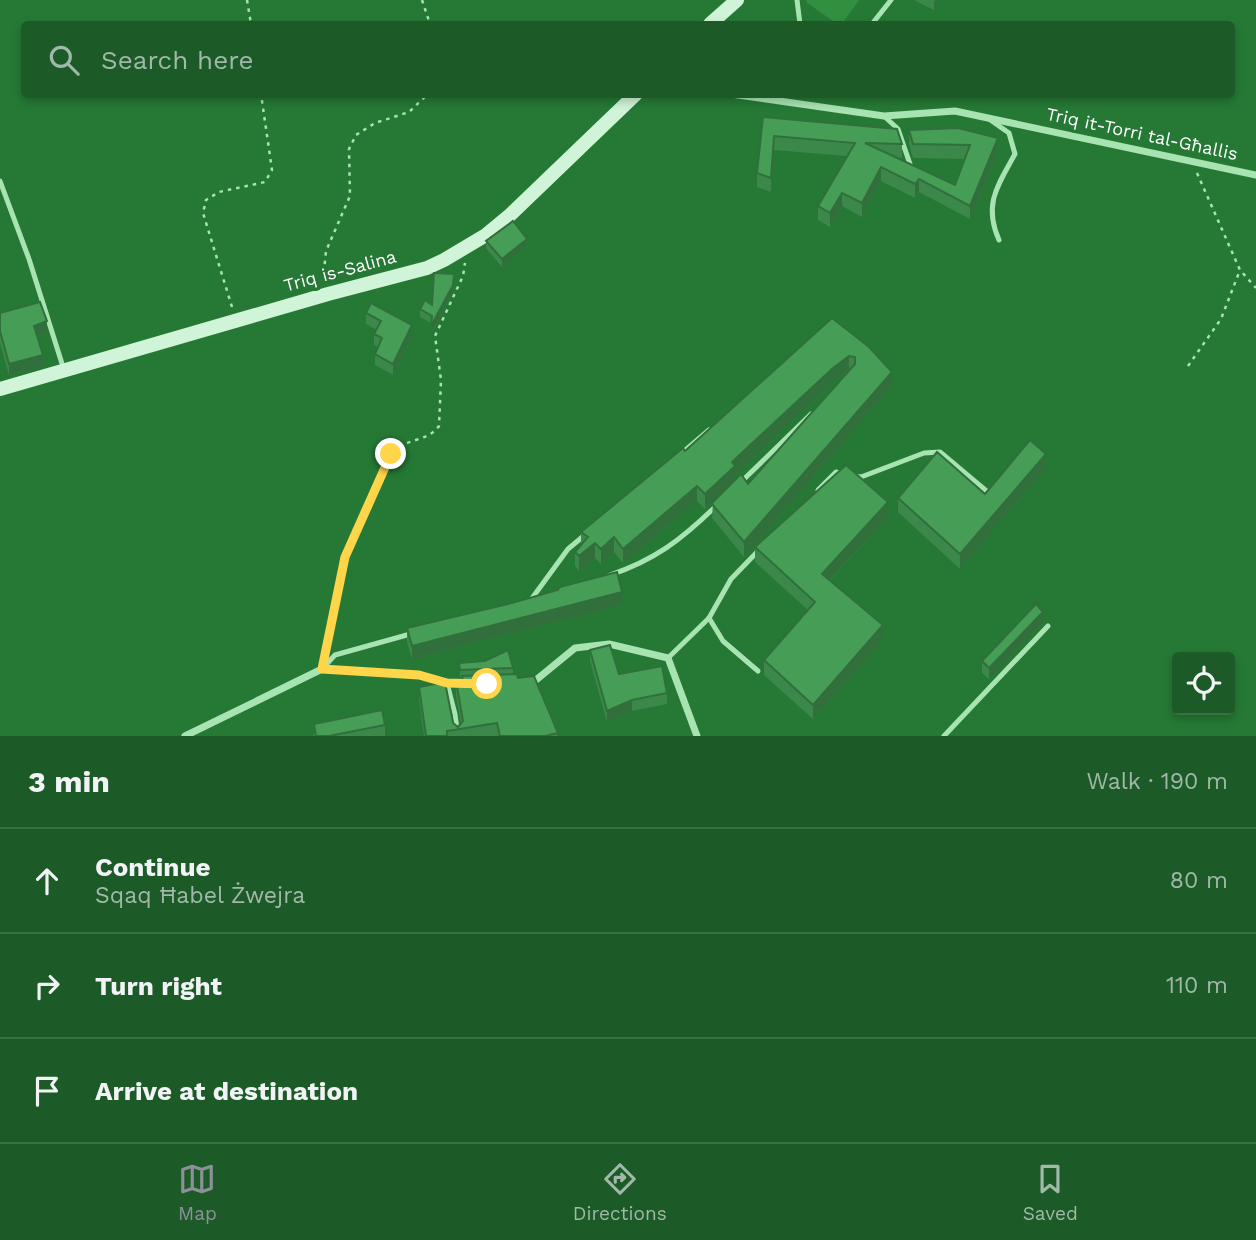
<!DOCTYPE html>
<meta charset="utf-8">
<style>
:root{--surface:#1c5b28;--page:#296434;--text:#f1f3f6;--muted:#a0b9a8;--line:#3a7045;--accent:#8c9099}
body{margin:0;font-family:"Work Sans",sans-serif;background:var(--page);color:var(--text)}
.controls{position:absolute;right:21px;bottom:21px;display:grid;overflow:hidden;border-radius:7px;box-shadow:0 4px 10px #0003}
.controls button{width:63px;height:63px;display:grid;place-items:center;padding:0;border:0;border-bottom:2px solid var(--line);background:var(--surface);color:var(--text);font:35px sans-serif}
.stop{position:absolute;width:21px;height:21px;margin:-16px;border:5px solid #ffd54a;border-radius:50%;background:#fff}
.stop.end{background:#ffd54a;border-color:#fff;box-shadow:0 2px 7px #0008}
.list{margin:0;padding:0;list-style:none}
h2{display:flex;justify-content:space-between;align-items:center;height:91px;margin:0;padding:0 28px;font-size:30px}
h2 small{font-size:23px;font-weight:400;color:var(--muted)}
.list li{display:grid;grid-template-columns:46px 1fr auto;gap:21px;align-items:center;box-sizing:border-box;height:105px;padding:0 28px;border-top:2px solid var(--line)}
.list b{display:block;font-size:26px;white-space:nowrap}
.list p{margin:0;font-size:23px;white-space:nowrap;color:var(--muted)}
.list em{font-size:23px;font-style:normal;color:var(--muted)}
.icon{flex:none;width:38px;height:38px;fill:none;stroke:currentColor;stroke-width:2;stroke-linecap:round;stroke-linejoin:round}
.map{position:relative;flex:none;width:1256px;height:736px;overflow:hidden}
.search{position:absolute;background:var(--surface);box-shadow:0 4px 10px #0003;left:21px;right:21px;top:21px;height:77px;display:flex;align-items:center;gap:18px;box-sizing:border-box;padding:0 24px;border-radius:7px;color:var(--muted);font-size:26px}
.sheet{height:406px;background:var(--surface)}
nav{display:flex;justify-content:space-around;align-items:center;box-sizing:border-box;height:98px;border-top:2px solid var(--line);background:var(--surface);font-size:19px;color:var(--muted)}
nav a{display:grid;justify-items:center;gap:4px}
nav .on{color:var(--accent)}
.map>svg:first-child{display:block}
.green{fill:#309040}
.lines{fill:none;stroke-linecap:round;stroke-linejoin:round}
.path{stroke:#a8e3b2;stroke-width:2.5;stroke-dasharray:3.5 5;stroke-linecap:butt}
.service{stroke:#a8e3b2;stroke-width:5}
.minor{stroke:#a8e3b2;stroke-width:7}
.secondary{stroke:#d0f4d7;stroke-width:14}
.wall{fill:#3c884a;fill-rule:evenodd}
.shaded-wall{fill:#316f3c}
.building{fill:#469e56;stroke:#316f3c;stroke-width:2}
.route{stroke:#ffd54a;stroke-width:9}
.labels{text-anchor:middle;stroke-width:7;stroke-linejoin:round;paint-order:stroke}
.street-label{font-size:18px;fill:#fff;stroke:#257935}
</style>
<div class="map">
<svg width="1256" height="736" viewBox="0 0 1256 736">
<rect width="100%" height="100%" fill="#257935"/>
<!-- green -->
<polygon class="green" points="807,0 859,0 842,24 837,24 806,2"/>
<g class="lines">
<!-- path -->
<g class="path">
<polyline points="247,0 251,24"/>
<polyline points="422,0 430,24"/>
<polyline points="1197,173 1240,270 1256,288"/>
<polyline points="323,281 326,251 350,196 349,149 356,135 375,123 409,112 428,94"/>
<polyline points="232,307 203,213 206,200 219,192 265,182 272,170 261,94"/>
<polyline points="1188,366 1221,319 1240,270"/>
<path d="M325,652L345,557L391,454C404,438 428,442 439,426L441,380L435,336L463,276L465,263"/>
</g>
<!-- service -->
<g class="service">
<polyline points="797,0 800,24"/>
<polyline points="872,24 891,0"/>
<polyline points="884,116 898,129 911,167"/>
<path d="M989,119L1009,133L1015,154C998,185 983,204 999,240"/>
<polyline points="0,181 29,259 64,370"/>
<polyline points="682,453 709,430"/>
<polyline points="852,476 861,477 924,453 940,452 990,494"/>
<polyline points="740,483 811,414"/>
<polyline points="818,490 836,472 843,474"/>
<path d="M610,575C655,560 682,539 715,507"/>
<polyline points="530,601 568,549 586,534"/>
<polyline points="709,618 723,641 758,671"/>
<polyline points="668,658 709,618 731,579 760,549"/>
<polyline points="322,669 335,655 414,633"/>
<polyline points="447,683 455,714 458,736"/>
<polyline points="944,736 1048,626"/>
</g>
<!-- minor -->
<g class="minor">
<polyline points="731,94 884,116 955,111 1256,175"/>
<polyline points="529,680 536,680 575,648 609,644 668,658 697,736"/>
<polyline points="185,736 322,669 419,675 447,683 465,684"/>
</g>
<!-- secondary -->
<g class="secondary">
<polyline points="710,24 737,0"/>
<polyline points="0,389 328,294 427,268 444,260 486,235 509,216 636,94"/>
</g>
</g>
<!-- wall -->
<g class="wall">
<polygon points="914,0 938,0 934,10"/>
<polygon points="763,117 902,144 902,158 896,157 955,185 965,159 913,158 909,144 909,130 998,152 970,219 919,192 915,198 881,181 862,217 842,206 830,227 818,220 818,206 847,156 774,150 771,192 757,187 757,173"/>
<polygon points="486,241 527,246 502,267 486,248"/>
<polygon points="454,274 453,292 431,334 431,323 420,317 420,309 432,305"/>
<polygon points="0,313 47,332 37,336 43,366 9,375 0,343"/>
<polygon points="366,313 412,336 393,375 375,365 375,354 378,347 374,345 374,334 377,330 366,324"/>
<path d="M832,318L892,386L744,557L712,518L713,502L705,509L697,501L623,563L614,552L601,564L595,558L579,571L575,566V552L581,545V532L685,451ZM849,370L748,484L735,481V475L833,382Z"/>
<polygon points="1046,469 960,569 898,512 898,498 985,494"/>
<polygon points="888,517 830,580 883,640 813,719 764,675 764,660 808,610 755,562 755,547"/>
<polygon points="622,605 412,659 407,642 407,628"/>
<polygon points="1043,623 989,679 982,673 982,661"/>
<polygon points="590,650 619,674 667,693 667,704 632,711 607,722 590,661"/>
<polygon points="459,663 513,668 513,674 518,678 558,736 424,736 419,700 419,687 453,723 458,727 461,724 456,695 456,681 462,681 462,677 460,677"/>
<polygon points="314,724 385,725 385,736 314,736"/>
</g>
<!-- shaded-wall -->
<g class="shaded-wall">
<polygon points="935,0 938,0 934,10 934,2"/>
<polygon points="774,136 774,150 771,192 771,178"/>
<polygon points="998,138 998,152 970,219 970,206"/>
<polygon points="881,167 881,181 862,217 862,203"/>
<polygon points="919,179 919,192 915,198 915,184"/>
<polygon points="842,193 842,206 830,227 830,213"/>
<polygon points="527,239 527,246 502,267 502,259"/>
<polygon points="453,285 453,292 431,334 431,326"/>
<polygon points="47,321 47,332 34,337 34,326"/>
<polygon points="412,325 412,336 393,375 393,364"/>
<polygon points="43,355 43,366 9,375 9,364"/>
<polygon points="849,356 849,370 833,382 735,475 735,481 705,509 705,494 732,462 833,368"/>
<polygon points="892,372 892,386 744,557 744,542"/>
<polygon points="1046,454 1046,469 960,569 960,554"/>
<polygon points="697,486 697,501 623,563 623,549"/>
<polygon points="888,502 888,517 822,588 822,574"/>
<polygon points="614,537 614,552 601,564 601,549"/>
<polygon points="595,543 595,558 579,571 579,556"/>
<polygon points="622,592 622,605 412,659 412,646"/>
<polygon points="1043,612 1043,623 989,679 989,668"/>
<polygon points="883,625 883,640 813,719 813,705"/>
<polygon points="632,700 632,711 607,722 607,711"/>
</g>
<!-- building -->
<g class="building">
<polygon points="763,117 897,129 902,144 865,143 955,185 970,145 913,144 909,130 958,128 998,138 970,206 919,179 915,184 881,167 862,203 842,193 830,213 818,206 855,143 774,136 771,178 757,173"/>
<polygon points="513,221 527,239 502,259 486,241"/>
<polygon points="434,273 454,274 453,285 431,326 432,316 420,309 425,300 432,305"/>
<polygon points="40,302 47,321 34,326 43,355 9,364 0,331 0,313"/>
<polygon points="371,303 412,325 393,364 375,354 382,338 374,334 381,321 366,313"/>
<polygon points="832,318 869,347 892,372 744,542 712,504 713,502 741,474 748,484 855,364 855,357 849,356 833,368 732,462 735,466 705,494 697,486 623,549 614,537 601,549 595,543 579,556 575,552 588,537 581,532 683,448 685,451"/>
<polygon points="1030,440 1046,454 960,554 898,498 937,452 985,494"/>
<polygon points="846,465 888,502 822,574 883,625 813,705 764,660 815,602 755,547"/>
<polygon points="617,572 622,592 412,646 407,628 508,604 558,590 560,587"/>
<polygon points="1036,604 1043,612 989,668 982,661"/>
<polygon points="610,645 619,674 662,666 667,693 632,700 607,711 590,650"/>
<polygon points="508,650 513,668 460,670 459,663 485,661"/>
<polygon points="517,674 518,678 534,676 558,733 545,736 500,736 497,723 447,731 447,736 426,736 419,687 445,682 453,723 458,727 463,721 456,681 463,681 462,676"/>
<polygon points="382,710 385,725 329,736 316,736 314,724"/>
</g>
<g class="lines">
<!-- route -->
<polyline class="route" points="391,454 345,557 322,669 419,675 447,683 487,684"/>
</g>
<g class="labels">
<!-- street labels -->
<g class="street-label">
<text transform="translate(1142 134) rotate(12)" y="6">Triq it-Torri tal-Għallis</text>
<text transform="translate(340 271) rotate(-15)" y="6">Triq is-Salina</text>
</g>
</g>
</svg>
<div class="controls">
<button><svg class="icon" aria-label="locate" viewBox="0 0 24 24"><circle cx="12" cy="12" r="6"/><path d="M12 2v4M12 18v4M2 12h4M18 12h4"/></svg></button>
</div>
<div class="stop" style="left:487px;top:684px"></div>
<div class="stop end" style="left:391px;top:454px"></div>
<div class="search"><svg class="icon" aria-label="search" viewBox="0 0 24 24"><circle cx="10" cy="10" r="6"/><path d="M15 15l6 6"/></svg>Search here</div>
</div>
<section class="sheet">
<h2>3 min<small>Walk · 190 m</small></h2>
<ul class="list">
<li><svg class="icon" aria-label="ahead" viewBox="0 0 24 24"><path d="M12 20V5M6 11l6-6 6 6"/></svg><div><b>Continue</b><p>Sqaq Ħabel Żwejra</p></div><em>80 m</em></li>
<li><svg class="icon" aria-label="right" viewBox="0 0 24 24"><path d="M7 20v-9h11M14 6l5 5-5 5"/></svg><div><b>Turn right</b></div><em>110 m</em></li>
<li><svg class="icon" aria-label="arrive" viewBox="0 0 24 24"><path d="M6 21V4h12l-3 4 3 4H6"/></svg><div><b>Arrive at destination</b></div></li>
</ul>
</section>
<nav>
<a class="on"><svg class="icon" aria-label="map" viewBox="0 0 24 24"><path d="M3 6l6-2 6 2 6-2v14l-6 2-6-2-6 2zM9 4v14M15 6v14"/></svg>Map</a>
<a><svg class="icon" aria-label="directions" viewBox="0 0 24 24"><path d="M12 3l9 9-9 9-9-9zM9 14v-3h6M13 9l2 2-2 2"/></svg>Directions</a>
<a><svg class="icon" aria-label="saved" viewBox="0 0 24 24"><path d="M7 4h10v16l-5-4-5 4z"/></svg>Saved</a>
</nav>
